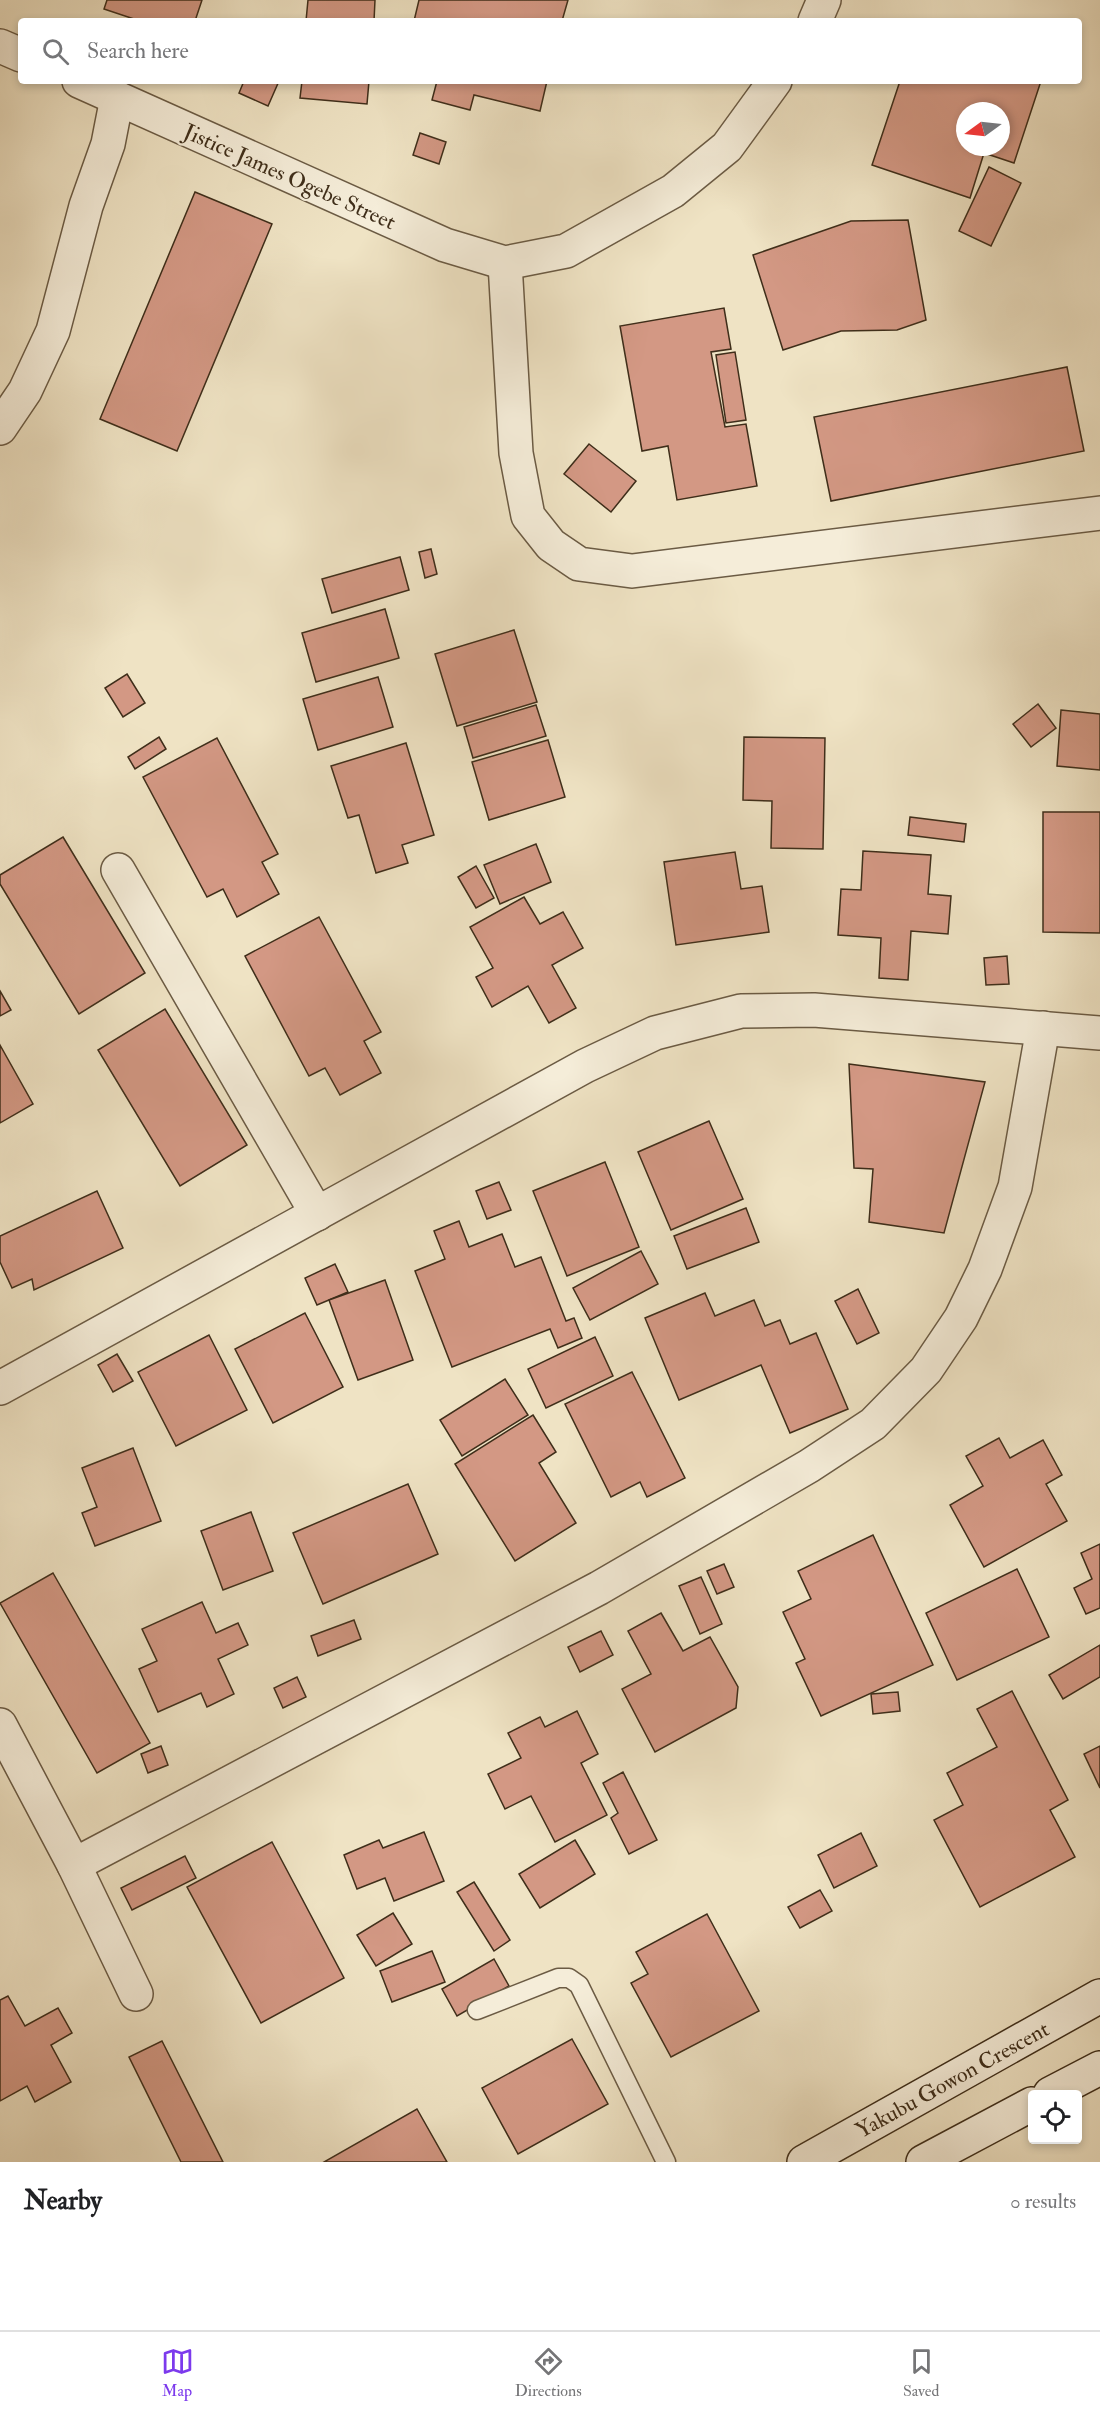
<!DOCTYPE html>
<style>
:root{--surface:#fff;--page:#f2f2f2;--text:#202124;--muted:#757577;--line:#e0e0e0;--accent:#7c3aed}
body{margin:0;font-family:"IM FELL Double Pica",serif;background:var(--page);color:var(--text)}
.controls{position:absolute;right:18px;bottom:18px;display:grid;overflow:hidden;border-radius:6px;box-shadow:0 3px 9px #0003}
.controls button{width:54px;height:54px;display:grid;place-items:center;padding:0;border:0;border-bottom:2px solid var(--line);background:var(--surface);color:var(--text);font:30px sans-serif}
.compass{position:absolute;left:956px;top:102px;width:54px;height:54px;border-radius:50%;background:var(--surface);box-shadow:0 3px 9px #0003;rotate:255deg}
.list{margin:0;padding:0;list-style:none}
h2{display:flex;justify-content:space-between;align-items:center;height:78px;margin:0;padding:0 24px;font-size:26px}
h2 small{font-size:20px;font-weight:400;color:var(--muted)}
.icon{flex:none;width:33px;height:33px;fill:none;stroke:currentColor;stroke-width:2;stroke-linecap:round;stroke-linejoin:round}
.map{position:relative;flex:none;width:1100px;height:2162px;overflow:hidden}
.search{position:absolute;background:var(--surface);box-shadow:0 3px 9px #0003;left:18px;right:18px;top:18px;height:66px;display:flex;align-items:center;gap:15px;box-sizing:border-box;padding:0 21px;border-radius:6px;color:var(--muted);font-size:22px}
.sheet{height:168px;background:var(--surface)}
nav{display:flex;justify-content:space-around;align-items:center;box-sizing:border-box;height:84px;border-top:2px solid var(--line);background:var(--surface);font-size:16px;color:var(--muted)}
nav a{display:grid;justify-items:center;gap:3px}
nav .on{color:var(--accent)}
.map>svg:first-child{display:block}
.building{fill:#d39884;stroke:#3f2e1a;stroke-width:1.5;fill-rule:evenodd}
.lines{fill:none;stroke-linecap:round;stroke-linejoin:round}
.service-casing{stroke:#6b5b44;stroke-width:21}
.minor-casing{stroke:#6b5b44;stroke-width:36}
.secondary-casing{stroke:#3f2e1a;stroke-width:36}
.service{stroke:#f5edd9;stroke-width:18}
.minor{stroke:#f5edd9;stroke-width:33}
.secondary{stroke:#f5edd9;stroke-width:33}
.labels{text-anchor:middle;stroke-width:4.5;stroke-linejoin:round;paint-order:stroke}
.street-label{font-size:22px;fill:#3f2e1a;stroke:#f5edd9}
</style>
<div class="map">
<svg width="1100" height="2162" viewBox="0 0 1100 2162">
<rect width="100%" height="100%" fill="#efe3c4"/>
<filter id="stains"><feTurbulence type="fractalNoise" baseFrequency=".00333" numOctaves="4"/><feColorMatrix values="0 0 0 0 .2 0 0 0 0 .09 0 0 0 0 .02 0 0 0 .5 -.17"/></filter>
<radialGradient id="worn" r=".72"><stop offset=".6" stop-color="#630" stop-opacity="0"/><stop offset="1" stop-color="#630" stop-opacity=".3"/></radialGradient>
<!-- building -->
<g class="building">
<polygon points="107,0 202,0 195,21 140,21 104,9"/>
<polygon points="308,0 375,0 374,21 306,21"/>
<polygon points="419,0 568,0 562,21 414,21"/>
<polygon points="244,81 279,81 268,106 239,93"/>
<polygon points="302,81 369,81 367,104 300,98"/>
<polygon points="437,81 547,81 540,111 474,95 470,110 432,100"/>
<path d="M900,81H1041L1014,163L984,153L970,198L872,165ZM965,111H1001V147H965Z"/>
<polygon points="420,133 446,142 439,164 413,155"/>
<polygon points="989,167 1021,183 991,246 959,231"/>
<polygon points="195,192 272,224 177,451 100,419"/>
<polygon points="908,220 926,320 897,330 841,331 783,350 753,255 851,221"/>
<polygon points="724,308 731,349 711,352 725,427 746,424 757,486 677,500 668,446 642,451 620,326"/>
<polygon points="735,352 746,420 726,423 716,355"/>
<polygon points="1067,367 1084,451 831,501 814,417"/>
<polygon points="589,444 636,481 611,512 564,474"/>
<polygon points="431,549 437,574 425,578 419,552"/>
<polygon points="400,557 409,590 332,613 322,579"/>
<polygon points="385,609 399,658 316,682 302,633"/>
<polygon points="514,630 537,702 457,726 435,654"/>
<polygon points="127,674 145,703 123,717 105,688"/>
<polygon points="378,677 393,727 318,750 303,699"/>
<polygon points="1038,704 1056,728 1031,747 1013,724"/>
<polygon points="536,705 546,736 473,758 464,727"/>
<polygon points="1061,710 1100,714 1100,770 1057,766"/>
<polygon points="159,737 166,749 135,769 128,757"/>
<polygon points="744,737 825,738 823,849 771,848 772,801 743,800"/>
<polygon points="217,738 278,854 262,862 279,894 237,917 223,889 207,897 143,777"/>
<polygon points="548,740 565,797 489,820 472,762"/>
<polygon points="406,743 434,835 402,845 408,863 376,873 359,815 348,818 331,766"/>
<polygon points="1043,812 1100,812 1100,933 1043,932"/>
<polygon points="910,817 966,824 964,842 908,835"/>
<polygon points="63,837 145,973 79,1014 0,884 0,875"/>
<polygon points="536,844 551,882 500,904 484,865"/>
<polygon points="863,851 931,855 928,894 951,896 948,934 911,931 908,980 879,978 881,938 838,935 841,889 861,890"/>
<polygon points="735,852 741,889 762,886 769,932 676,945 664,862"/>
<polygon points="476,866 494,898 476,908 458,877"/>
<polygon points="524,897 540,924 563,912 583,948 552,965 576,1008 549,1023 528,986 492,1007 476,977 493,968 470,927"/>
<polygon points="319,917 381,1032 364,1041 381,1073 340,1095 325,1068 309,1076 245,956"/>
<polygon points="1007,956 1009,984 986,985 984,958"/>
<polygon points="0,991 11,1010 0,1016"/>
<polygon points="165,1009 247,1145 180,1186 98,1050"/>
<polygon points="0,1045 33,1104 0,1123"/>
<polygon points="849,1064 985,1082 944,1233 869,1222 873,1169 854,1168"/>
<polygon points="709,1121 743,1199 671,1230 638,1152"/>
<polygon points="605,1162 639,1247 567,1276 533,1191"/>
<polygon points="499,1182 511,1210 487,1219 476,1191"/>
<polygon points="97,1191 123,1248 34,1290 32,1279 12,1288 0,1262 0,1236"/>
<polygon points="746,1208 759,1242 687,1269 674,1236"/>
<polygon points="459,1221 469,1247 502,1234 515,1267 541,1257 566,1321 574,1318 582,1338 558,1348 550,1329 452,1367 415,1271 445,1259 434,1231"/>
<polygon points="641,1251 658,1284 590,1320 573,1288"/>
<polygon points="335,1264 348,1292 317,1305 305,1278"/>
<polygon points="385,1280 413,1360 358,1380 329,1300"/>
<polygon points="858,1289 879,1333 857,1344 835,1301"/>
<polygon points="705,1293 715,1316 754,1300 765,1326 780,1320 790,1344 816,1333 848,1409 790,1433 761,1365 679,1400 645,1318"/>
<polygon points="305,1313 343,1387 273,1423 235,1349"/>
<polygon points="209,1335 247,1410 176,1446 138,1372"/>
<polygon points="595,1337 613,1376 546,1408 528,1369"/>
<polygon points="117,1354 133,1381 113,1392 98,1365"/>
<polygon points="632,1372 685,1478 647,1497 640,1482 611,1497 565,1404"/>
<polygon points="505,1379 528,1415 462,1456 440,1420"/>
<polygon points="533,1415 556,1452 539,1463 576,1523 515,1561 455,1464"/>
<polygon points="999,1438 1010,1458 1043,1440 1062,1475 1046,1484 1067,1521 984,1567 950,1505 983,1486 966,1456"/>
<polygon points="133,1448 161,1521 95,1546 82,1513 97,1507 82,1468"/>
<polygon points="408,1484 438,1554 323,1604 293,1533"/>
<polygon points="251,1512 273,1571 223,1590 201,1531"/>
<polygon points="873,1535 933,1665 821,1716 796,1663 805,1659 783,1612 811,1599 798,1571"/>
<polygon points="1100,1544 1100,1608 1086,1614 1074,1588 1092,1579 1081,1553"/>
<polygon points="724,1564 734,1587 717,1594 707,1571"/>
<polygon points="1017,1569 1049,1637 957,1680 926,1613"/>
<polygon points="53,1573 150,1743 97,1773 0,1603"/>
<polygon points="701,1577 722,1624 700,1634 679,1586"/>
<polygon points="202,1602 216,1633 238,1623 248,1645 218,1659 234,1694 207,1707 201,1693 158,1712 139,1669 157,1661 142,1629"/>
<polygon points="661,1613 683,1651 710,1637 738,1687 736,1708 655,1752 622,1689 651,1674 628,1631"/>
<polygon points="354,1620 361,1639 318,1656 311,1636"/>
<polygon points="601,1631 613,1655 580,1672 568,1647"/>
<polygon points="1100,1645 1100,1677 1063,1699 1049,1675"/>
<polygon points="297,1677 306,1697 283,1708 274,1688"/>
<polygon points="1012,1691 1068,1800 1050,1810 1075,1857 980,1907 934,1820 963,1805 947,1773 997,1747 977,1709"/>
<polygon points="898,1692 900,1711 873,1714 871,1694"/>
<polygon points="577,1711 598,1754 581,1763 607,1815 555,1842 531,1796 505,1809 488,1774 521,1758 508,1733 540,1717 545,1727"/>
<polygon points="161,1746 168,1765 148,1773 141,1754"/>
<polygon points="1100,1746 1100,1788 1084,1754"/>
<polygon points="623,1772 657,1840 629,1854 611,1818 618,1813 603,1783"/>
<polygon points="424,1832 444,1881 394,1901 385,1878 357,1889 344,1855 379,1840 383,1848"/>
<polygon points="861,1833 877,1866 834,1888 818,1855"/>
<polygon points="575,1840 595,1874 540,1908 519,1874"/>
<polygon points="272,1842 344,1978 261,2023 187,1887"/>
<polygon points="185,1856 196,1878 132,1910 121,1888"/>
<polygon points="474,1882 510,1940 494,1951 457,1892"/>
<polygon points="820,1890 832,1911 800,1928 788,1907"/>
<polygon points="393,1913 412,1944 376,1966 357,1935"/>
<polygon points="707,1914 759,2011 671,2057 631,1983 648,1974 636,1952"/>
<polygon points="432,1951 445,1982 392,2002 380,1971"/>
<polygon points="494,1959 509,1986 457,2016 442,1989"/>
<polygon points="8,1996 25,2026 58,2008 72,2033 51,2045 71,2082 35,2102 27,2086 0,2101 0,2000"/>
<polygon points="572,2039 608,2104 518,2154 482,2088"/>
<polygon points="162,2041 223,2162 181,2162 129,2057"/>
<polygon points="417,2109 447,2162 324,2162"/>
</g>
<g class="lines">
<!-- service casing -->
<g class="service-casing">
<polyline id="service" points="477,2010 558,1978 569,1978 579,1985 666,2162"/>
</g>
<!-- minor casing -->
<g class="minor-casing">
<g id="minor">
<polyline points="815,21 824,0"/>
<polyline points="0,46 21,55"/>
<polyline points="79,81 445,245 505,263 566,251 673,191 727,147 775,81"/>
<polyline points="505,263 516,453 528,516 551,545 579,564 632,571 1100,513"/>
<polyline points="0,428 25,391 53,331 86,206 108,144 117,98"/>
<polyline points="118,870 317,1214"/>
<polyline points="0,1388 585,1066 655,1033 741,1011 814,1010 1100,1033"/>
<polyline points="0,1725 74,1865 136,1994"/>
<polyline points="74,1865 599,1588 809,1466 873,1424 926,1370 961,1318 985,1269 1015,1187 1043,1028"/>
</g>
</g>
<!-- secondary casing -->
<g class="secondary-casing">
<g id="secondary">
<polyline points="1050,2094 1100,2068"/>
<polyline points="804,2162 1100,1996"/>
<polyline points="923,2162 1032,2104"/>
</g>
</g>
<!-- service -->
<use href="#service" class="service"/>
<!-- minor -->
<use href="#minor" class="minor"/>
<!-- secondary -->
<use href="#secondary" class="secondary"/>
</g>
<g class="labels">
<!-- street labels -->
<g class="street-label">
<text transform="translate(290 176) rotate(24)" y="8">Jistice James Ogebe Street</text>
<text transform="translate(952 2079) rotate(-29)" y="8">Yakubu Gowon Crescent</text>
</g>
</g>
<rect width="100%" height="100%" filter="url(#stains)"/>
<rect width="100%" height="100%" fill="url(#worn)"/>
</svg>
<div class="controls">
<button><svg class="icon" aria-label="locate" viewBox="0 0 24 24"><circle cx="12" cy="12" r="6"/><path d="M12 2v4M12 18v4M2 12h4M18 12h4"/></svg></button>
</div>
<svg class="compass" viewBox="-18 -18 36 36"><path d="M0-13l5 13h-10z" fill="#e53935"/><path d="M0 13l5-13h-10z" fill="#757577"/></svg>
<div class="search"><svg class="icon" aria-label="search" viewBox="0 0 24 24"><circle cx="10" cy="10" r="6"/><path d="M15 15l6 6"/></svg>Search here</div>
</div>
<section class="sheet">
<h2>Nearby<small>0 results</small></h2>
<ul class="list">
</ul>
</section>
<nav>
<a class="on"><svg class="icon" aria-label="map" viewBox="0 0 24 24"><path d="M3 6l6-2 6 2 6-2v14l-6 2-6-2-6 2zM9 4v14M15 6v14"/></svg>Map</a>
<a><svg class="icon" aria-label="directions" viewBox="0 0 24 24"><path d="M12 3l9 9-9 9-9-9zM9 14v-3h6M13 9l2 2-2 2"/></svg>Directions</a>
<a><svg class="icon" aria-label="saved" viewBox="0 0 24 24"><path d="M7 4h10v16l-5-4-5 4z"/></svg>Saved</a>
</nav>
